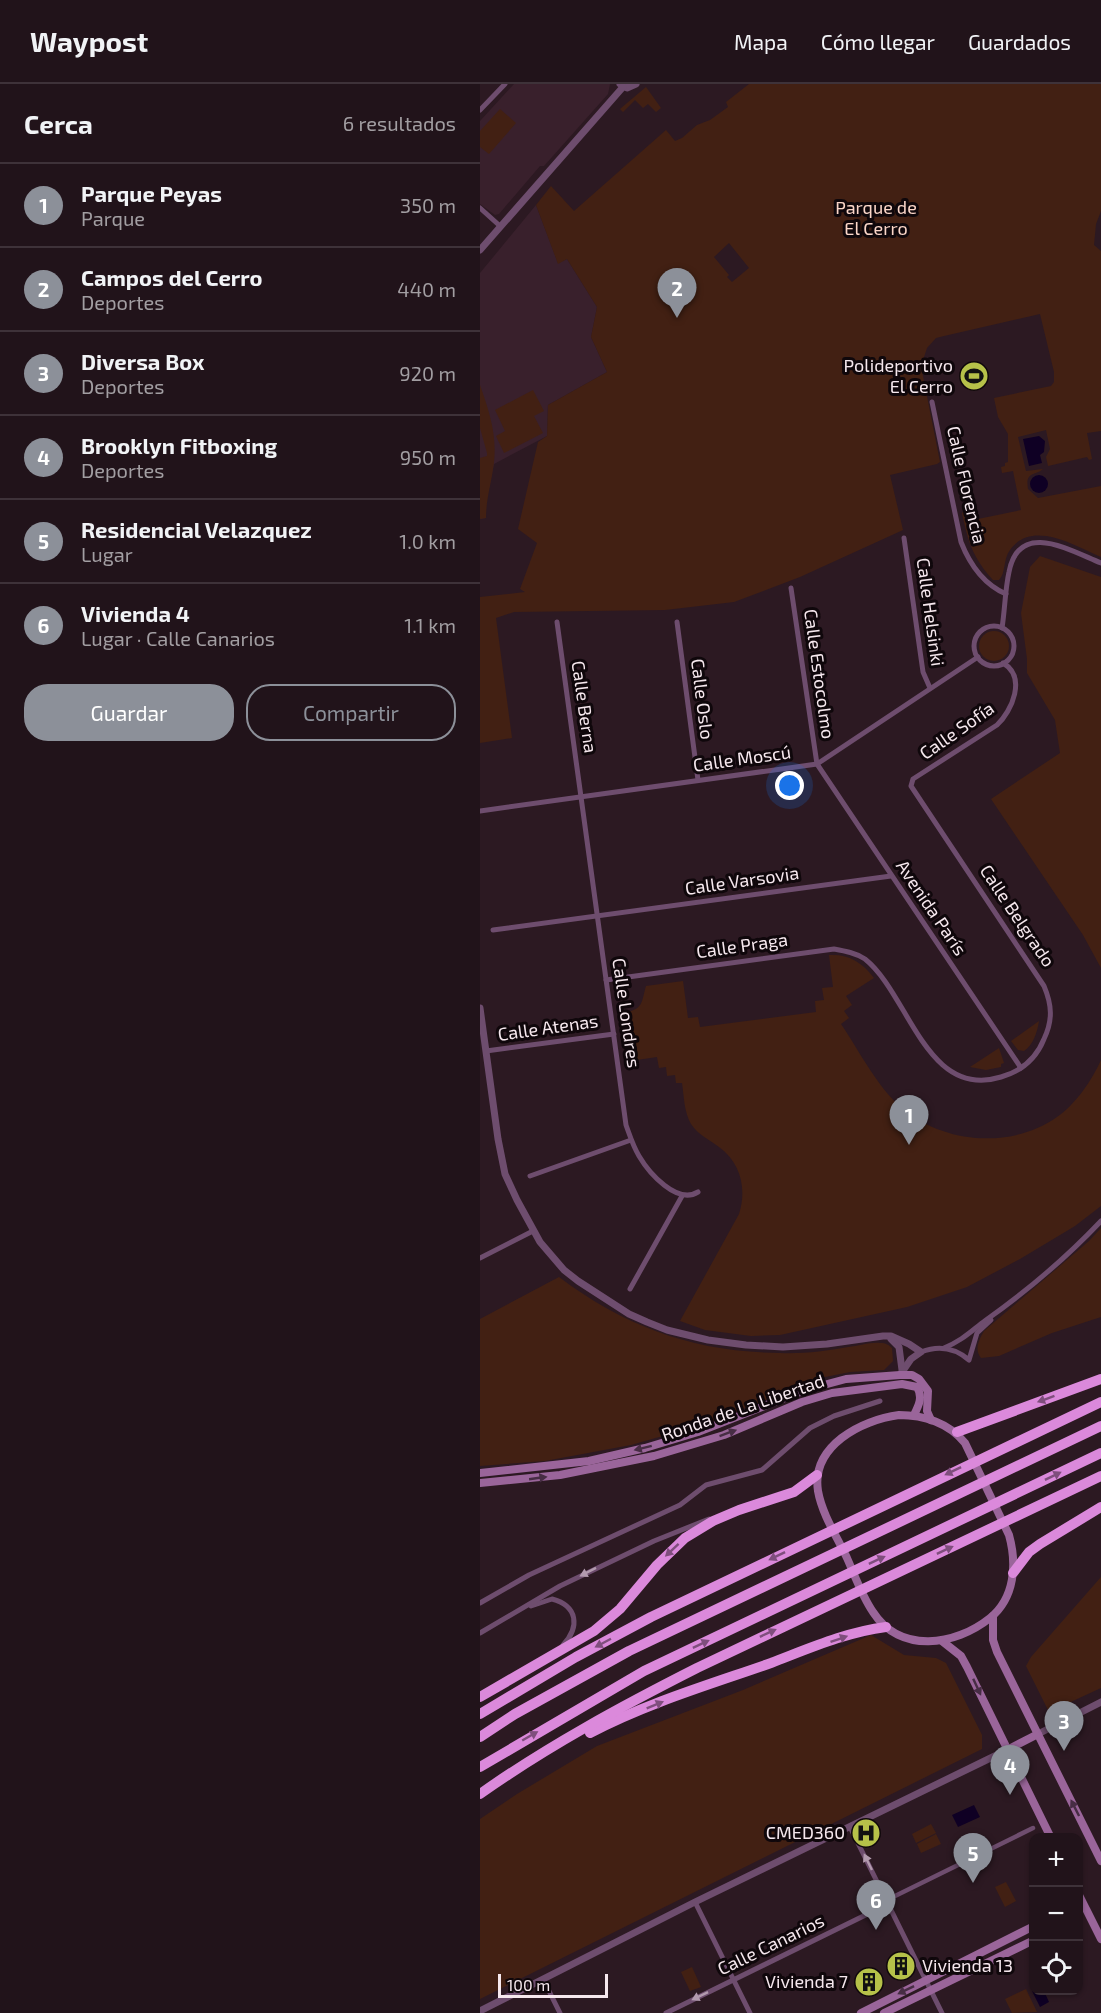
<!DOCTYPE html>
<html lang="es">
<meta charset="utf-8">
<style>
:root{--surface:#21131a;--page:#291c23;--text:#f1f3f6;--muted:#a29ea2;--line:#3e3239;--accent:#8c9099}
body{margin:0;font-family:"Exo 2",sans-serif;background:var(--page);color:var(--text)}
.controls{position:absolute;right:18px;bottom:18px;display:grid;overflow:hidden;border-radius:12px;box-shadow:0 2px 4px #0004}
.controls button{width:54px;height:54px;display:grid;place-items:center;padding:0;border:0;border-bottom:2px solid var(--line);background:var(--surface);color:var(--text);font:30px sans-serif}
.scale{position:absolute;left:18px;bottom:15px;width:110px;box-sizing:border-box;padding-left:6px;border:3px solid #f6e8ee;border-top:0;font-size:16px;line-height:21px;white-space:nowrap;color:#f6e8ee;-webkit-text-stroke:4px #0f070b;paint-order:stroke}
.you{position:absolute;left:310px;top:702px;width:21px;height:21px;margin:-15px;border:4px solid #fff;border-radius:50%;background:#1a73e8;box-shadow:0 0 0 9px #1a73e833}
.badge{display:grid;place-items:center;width:39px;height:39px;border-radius:50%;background:var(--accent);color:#fff;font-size:20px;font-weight:700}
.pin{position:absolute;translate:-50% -50px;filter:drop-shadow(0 2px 3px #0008)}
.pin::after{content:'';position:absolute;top:32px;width:21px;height:18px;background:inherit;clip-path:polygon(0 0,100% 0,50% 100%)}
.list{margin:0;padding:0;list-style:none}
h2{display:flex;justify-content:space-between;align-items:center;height:78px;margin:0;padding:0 24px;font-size:26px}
h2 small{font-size:20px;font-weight:400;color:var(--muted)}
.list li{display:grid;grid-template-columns:39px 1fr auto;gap:18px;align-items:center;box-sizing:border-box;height:84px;padding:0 24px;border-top:2px solid var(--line)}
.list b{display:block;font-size:22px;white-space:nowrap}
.list p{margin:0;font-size:20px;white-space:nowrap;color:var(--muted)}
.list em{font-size:20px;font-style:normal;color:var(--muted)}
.actions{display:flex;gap:12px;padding:18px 24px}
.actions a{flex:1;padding:14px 0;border:2px solid var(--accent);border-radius:24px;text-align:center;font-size:21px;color:var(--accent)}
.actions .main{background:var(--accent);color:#fff}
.icon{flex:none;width:33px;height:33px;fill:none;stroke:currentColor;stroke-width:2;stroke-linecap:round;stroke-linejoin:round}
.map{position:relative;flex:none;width:621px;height:1929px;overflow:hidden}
header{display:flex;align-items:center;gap:36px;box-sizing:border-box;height:84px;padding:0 30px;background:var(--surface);border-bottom:2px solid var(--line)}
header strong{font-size:28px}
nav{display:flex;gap:33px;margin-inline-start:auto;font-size:21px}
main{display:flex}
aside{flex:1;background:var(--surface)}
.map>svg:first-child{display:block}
.built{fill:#39202c}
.green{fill:#422013;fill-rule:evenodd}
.water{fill:#0f0024}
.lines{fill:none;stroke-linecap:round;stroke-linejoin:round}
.pedestrian{stroke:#6e4d6e;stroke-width:4.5}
.minor{stroke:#6e4d6e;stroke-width:5}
.tertiary{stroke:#6e4d6e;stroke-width:7}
.secondary{stroke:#9a659a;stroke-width:8}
.motorway{stroke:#db89db;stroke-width:10}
.oneway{fill:#7f4e7d}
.oneway2{fill:#472d44}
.oneway3{fill:#b29aae}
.labels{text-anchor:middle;stroke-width:6;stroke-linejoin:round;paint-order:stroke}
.park-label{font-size:18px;fill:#fbd6c8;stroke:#0f070b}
.poi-label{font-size:18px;fill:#f6e8ee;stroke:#0f070b;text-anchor:end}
.street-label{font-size:18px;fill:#f6e8ee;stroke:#0f070b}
</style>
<header>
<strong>Waypost</strong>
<nav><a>Mapa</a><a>Cómo llegar</a><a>Guardados</a></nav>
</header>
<main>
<aside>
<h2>Cerca<small>6 resultados</small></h2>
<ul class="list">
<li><span class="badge">1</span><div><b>Parque Peyas</b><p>Parque</p></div><em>350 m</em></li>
<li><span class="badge">2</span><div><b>Campos del Cerro</b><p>Deportes</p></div><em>440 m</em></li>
<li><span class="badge">3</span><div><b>Diversa Box</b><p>Deportes</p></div><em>920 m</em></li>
<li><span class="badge">4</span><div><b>Brooklyn Fitboxing</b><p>Deportes</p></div><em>950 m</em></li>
<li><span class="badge">5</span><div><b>Residencial Velazquez</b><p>Lugar</p></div><em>1.0 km</em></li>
<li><span class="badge">6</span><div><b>Vivienda 4</b><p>Lugar · Calle Canarios</p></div><em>1.1 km</em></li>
</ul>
<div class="actions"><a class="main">Guardar</a><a>Compartir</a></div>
</aside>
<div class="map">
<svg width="621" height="1929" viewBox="0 0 621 1929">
<rect width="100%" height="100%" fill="#2c1922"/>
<!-- built -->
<g class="built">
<polygon points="34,0 130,0 128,10 64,82 60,82 19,130 15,131 0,120 0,37"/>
<polygon points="56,121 78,179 87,175 117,223 111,253 127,288 68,321 67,352 14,380 6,419 6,434 0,435 0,189"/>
</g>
<!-- green -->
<g class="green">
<path d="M269,0H621V127L616,140L614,161L621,167V347L607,349L612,375L609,376L607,373L568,382L566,373L570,365L566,346L538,353L546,387L563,385C555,392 545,387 548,405L558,414L621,402V473C595,462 552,435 530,466C523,475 526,489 519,496H513C493,474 488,458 482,429L485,426L495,423L498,435L541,426L533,387L522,389L521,383L525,382V379L528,378V350L518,333L514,314L571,302L574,298V288L560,230L464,252L456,254L447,264L441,282L460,378L457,380L410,391L423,446L320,493L254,518L185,526L34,528L16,534L32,654L0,659V513L45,508L40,505L57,459L38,445L58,358L67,352L68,321L127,288L111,253L117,223L87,175L78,180L56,121L71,102L94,127L186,46L195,57L202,54L217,41L230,36L248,23L246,18ZM249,159L269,184L252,198L247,193L249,191L234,173Z"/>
<polygon points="166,3 181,24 176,28 168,20 163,24 155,16 143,28 140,25"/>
<polygon points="20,25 36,39 9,70 0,63 0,47"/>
<path d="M0,301C9,327 17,350 14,378C12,397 6,414 6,434L0,435V374L7,372V369L0,344Z"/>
<polygon points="53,306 64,327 54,332 63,349 24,369 16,352 25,347 15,326"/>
<polygon points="560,472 621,493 621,884 603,851 511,715 580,669 575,636 547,589 547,575 541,529 550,483"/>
<circle cx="514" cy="562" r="15"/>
<path d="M349,871C369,870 382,878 394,894L366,912L372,921L364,927L369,934L361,940C380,968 397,1003 423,1025C465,1060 532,1065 577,1033C596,1020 612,996 621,976V1122L595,1142L540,1175L487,1203L427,1223L300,1251L271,1252L225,1246L200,1237L259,1130C267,1105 261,1079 239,1063C230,1056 218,1051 211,1040C204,1028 204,1012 202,999H196L195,991L187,992L186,983L179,984L177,973L150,977L143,929C164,925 161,919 166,902L203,897L208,934L218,933L220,943L336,928L335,917L344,916L342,904L353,903Z"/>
<path d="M559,937C557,949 553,961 544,967L538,966L531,957Z"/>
<polygon points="519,964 524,979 521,980 521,983 506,986 490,983"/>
<path d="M621,1144V1233L572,1249L519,1272L501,1274C494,1265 499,1256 504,1247L609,1157Z"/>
<path d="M79,1193C147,1244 215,1268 300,1269C323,1270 346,1267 368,1263C379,1262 390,1258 400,1259C406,1259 409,1261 412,1264L413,1277L404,1286L370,1288L340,1294L225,1340L151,1361L65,1377L0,1382V1235Z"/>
<polygon points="621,1493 621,1604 569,1628 546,1582 551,1573"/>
<polygon points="391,1551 424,1571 456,1574 466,1579 502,1651 502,1665 0,1915 0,1735 37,1710 117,1662 263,1606"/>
<polygon points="451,1740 456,1749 436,1759 432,1750"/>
<polygon points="456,1750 461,1760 441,1769 437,1760"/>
<polygon points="526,1798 536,1817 525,1823 515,1803"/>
<polygon points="212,1883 221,1903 210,1907 201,1888"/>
<polygon points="546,1905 557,1928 532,1929 525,1915"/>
</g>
<!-- water -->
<g class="water">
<polygon points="559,352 565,357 564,368 560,371 562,379 549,382 543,355"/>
<circle cx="559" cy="400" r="9"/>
<polygon points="494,1721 500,1733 478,1743 472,1731"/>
<polygon points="554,1906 564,1907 569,1918 560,1923 552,1907"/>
</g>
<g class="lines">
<!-- pedestrian -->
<polyline class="pedestrian" points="413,1813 553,1744"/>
<!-- minor -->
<g class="minor">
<polyline points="0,26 25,0"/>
<polyline points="0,124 20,142"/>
<path d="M452,318L481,458C490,481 503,500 526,510"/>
<polyline points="424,454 443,588 450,604"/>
<polyline points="311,504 337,680 541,984"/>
<path d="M77,538L146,1041C150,1052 153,1062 159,1072C169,1089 197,1121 218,1108"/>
<polyline points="197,538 218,696"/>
<circle cx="514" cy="562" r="20"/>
<path d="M522,544C525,525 525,506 529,488C539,435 591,467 621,479"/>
<polyline points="0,727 337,680 498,573"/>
<polyline points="13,846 411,792"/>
<path d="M126,896L354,865C365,867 376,869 385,875C429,910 446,1016 521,993C542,987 556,975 564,955C573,936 572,921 564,902L431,702L433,695L517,641C532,627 547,593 523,579"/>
<polyline points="6,967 134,950"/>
<polyline points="50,1092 151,1056"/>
<polyline points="0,1174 53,1147"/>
<polyline points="150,1205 202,1112"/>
<path d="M464,1264C483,1256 490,1248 506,1236C547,1207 586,1174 621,1137"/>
<path d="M441,1268C459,1261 475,1264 489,1276L497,1249L511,1236"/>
<polyline points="0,1519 49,1491 200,1421 226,1401 282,1386 330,1344 354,1332 400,1317"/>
<path d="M51,1522L72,1515C98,1522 100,1543 83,1561"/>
<polyline points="0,1549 80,1502 174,1457 229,1435"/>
<polyline points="370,1743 462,1929"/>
<polyline points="215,1818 270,1929"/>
<polyline points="63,1895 80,1929"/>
<polyline points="186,1929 408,1820"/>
</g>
<!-- tertiary -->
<g class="tertiary">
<polyline points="140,0 147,4 156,0"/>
<polyline points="0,166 143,3"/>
<polyline points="0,924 18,1055 25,1090 37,1116 60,1158 84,1186 98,1197 149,1230 167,1238 187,1246 228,1256 266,1261 303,1263 347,1260 403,1252 411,1252 429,1260 441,1268 431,1275 420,1291"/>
<polyline points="411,1255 419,1263 422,1286"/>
<polyline points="558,1650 621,1618"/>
<polyline points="0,1927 215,1818 527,1666"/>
</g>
<!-- secondary -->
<g class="secondary">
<path d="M419,1331C444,1331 469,1339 485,1359L529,1451C537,1480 535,1514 510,1534C475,1562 420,1570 393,1528C382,1512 375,1492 367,1474C357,1453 342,1430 338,1407C331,1362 381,1336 419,1331Z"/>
<polyline points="0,1389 109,1377 165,1364 218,1348 325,1306 366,1295 420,1291 432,1291 439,1295 448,1307 447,1327 451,1336"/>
<path d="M0,1399L80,1391L174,1372L244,1351L322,1318L352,1309L422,1300L437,1303C443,1313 439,1321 434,1331"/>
<polyline points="513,1532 513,1556 517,1568 621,1777"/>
<polyline points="462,1557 481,1572 487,1583 571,1754"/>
<polyline points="527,1666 558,1650"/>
<polyline points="598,1809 621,1855"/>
<polyline points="381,1929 554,1842"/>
<polyline points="404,1929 554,1856"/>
</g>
<!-- motorway -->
<g class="motorway">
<polyline points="477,1348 621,1295"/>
<polyline points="533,1489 549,1468 560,1460 621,1423"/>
<polyline points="0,1613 114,1547 140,1525 177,1481 205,1454 233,1437 259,1426 314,1408 337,1391"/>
<polyline points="0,1630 96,1573 171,1533 621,1318"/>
<path d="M110,1649C167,1619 231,1600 291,1579C328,1565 366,1548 406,1543"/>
<polyline points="0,1653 35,1630 149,1567 621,1342"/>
<polyline points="0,1683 164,1587 621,1369"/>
<path d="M0,1710C68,1662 142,1622 217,1584L621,1392"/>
</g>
</g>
<!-- one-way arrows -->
<defs><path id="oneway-solid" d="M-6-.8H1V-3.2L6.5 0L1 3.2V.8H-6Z" transform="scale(1.5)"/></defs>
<g class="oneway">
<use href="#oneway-solid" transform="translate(566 1315) rotate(160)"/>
<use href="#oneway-solid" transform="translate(473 1387) rotate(154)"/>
<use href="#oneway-solid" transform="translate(573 1392) rotate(-26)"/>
<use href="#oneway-solid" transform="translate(192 1466) rotate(137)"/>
<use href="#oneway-solid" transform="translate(465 1466) rotate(-25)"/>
<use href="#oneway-solid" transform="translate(297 1472) rotate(154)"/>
<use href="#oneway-solid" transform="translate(397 1476) rotate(-25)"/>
<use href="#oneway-solid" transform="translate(288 1549) rotate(-25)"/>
<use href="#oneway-solid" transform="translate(359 1555) rotate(-19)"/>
<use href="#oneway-solid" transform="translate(123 1559) rotate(152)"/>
<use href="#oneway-solid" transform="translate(221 1560) rotate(-25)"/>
<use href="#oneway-solid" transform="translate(175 1621) rotate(-22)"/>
<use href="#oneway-solid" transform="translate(50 1652) rotate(-30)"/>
</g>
<g class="oneway2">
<use href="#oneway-solid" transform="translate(248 1349) rotate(-20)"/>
<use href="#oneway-solid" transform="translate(163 1364) rotate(166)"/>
<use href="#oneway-solid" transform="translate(58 1394) rotate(-8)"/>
<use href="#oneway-solid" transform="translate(497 1603) rotate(65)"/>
<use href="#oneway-solid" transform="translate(595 1724) rotate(-117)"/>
<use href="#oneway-solid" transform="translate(426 1906) rotate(154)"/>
</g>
<g class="oneway3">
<use href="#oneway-solid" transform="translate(108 1488) rotate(153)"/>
<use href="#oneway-solid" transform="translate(388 1778) rotate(-116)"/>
<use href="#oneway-solid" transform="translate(220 1912) rotate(154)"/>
</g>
<!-- icons -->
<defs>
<g id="stadium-disc" transform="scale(1.5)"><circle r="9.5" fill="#b6c149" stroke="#0f070b"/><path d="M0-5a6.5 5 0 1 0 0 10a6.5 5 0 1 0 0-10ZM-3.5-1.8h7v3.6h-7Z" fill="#111"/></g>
<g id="hospital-disc" transform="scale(1.5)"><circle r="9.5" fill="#b6c149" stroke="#0f070b"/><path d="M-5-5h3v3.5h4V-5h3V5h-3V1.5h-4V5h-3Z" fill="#111"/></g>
<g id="building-disc" transform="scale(1.5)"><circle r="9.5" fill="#b6c149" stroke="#0f070b"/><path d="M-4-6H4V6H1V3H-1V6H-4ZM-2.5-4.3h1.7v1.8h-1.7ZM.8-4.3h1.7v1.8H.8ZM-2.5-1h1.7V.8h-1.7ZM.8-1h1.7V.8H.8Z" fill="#111"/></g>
</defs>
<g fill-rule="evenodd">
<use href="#stadium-disc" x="494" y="292"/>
<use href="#hospital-disc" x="386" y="1749"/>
<use href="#building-disc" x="421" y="1882"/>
<use href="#building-disc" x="389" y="1898"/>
</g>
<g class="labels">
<!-- park labels -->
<g class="park-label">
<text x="396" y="130">Parque de<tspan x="396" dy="21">El Cerro</tspan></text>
</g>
<!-- poi labels -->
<g class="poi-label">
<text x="473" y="288">Polideportivo<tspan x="473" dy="21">El Cerro</tspan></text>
<text x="365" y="1755">CMED360</text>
<text x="442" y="1888" text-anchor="start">Vivienda 13</text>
<text x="368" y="1904">Vivienda 7</text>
</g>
<!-- street labels -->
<g class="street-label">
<text transform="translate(486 401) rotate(77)" y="6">Calle Florencia</text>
<text transform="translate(450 528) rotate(82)" y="6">Calle Helsinki</text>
<text transform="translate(339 590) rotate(82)" y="6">Calle Estocolmo</text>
<text transform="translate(222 615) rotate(83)" y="6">Calle Oslo</text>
<text transform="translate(104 623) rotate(82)" y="6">Calle Berna</text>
<text transform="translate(477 647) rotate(-35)" y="6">Calle Sofía</text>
<text transform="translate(262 675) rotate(-8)" y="6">Calle Moscú</text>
<text transform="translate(262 797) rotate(-8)" y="6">Calle Varsovia</text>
<text transform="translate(451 824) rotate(56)" y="6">Avenida París</text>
<text transform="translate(537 832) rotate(56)" y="6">Calle Belgrado</text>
<text transform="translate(262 862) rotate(-8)" y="6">Calle Praga</text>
<text transform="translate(146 929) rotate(82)" y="6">Calle Londres</text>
<text transform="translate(68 944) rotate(-8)" y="6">Calle Atenas</text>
<text transform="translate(263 1324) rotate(-19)" y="6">Ronda de La Libertad</text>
<text transform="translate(291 1861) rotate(-26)" y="6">Calle Canarios</text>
</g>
</g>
</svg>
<div class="controls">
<button>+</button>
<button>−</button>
<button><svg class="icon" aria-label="locate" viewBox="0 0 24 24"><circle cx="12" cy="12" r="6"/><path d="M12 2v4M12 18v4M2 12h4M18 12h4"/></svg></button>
</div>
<div class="scale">100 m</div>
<div class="you"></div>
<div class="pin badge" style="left:429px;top:1061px">1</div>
<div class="pin badge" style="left:197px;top:234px">2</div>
<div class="pin badge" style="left:584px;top:1667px">3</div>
<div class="pin badge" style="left:530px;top:1711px">4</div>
<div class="pin badge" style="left:493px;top:1799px">5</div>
<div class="pin badge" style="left:396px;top:1846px">6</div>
</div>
</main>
